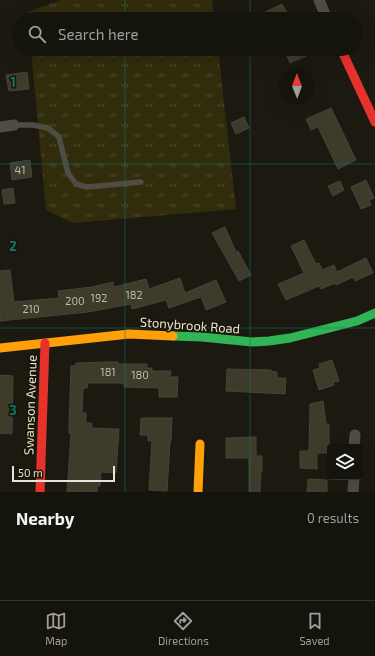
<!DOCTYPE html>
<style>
:root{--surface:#15140c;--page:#1e1d15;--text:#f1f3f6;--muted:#9d9e9d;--line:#34332d;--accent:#a09e93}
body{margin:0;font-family:"Exo 2",sans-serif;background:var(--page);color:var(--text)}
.controls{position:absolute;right:12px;bottom:12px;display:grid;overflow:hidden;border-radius:4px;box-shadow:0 4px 16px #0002}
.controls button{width:36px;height:36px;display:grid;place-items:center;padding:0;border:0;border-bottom:1px solid var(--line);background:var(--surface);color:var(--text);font:20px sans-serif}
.compass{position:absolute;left:279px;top:68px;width:36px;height:36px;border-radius:50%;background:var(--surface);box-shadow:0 4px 16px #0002;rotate:359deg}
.scale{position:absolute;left:12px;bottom:10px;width:103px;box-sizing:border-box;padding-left:4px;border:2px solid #e7e5d9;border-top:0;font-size:11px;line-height:14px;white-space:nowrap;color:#e7e5d9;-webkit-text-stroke:3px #181504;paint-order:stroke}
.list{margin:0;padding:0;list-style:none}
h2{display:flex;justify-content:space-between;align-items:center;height:52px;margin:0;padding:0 16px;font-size:17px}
h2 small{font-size:13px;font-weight:400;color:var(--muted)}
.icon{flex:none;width:22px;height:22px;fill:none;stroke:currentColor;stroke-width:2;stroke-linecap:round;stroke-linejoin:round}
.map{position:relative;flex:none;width:375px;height:492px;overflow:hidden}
.search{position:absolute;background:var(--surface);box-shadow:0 4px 16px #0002;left:12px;right:12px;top:12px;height:44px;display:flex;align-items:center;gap:10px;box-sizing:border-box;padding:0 14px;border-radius:22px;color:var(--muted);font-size:15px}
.sheet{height:108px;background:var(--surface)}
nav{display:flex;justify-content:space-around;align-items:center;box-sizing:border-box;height:56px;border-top:1px solid var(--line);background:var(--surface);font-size:11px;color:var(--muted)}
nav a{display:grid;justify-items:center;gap:2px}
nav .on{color:var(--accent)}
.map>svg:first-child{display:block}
.park{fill:url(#park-tufts)}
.building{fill:#3e3b2b;stroke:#45433a}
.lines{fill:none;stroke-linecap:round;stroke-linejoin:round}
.lane{stroke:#4e4d43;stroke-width:5.5}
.street{stroke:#4e4d43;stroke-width:11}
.fast{stroke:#30b455;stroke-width:9}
.slow{stroke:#ff9f0a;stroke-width:9}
.jam{stroke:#e5322d;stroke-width:9}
.grid{fill:none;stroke:#0f766e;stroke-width:1;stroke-opacity:0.55}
.labels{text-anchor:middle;stroke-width:3;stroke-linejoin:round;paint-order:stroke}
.number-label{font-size:11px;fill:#bdbaae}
.street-label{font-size:13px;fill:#e7e5d9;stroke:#181504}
.grid-label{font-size:13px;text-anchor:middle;font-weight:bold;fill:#0f766e;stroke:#181504;stroke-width:3;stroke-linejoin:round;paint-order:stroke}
</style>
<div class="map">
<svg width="375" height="492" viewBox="0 0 375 492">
<defs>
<pattern id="park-tufts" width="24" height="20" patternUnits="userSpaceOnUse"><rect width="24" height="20" fill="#312c0b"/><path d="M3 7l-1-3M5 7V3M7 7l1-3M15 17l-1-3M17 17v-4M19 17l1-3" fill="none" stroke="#4f4a2e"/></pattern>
</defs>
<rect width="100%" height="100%" fill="#1c1a10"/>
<!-- park -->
<g class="park">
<polygon points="61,0 212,0 214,19 28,19 28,12"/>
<polygon points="31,49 218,49 236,209 73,223 46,210"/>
</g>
<!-- building -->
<g class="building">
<polygon points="282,4 288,15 285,16 287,19 251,19"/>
<polygon points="284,49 321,49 290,63"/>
<polygon points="27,72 29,89 9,91 6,75"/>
<polygon points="331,108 356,160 338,169 318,127 311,130 306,119"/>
<polygon points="244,117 249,128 236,134 231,123"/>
<polygon points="30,160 32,177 12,180 10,163"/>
<polygon points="366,180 374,198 369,200 371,205 361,209 351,187"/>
<polygon points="340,181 344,190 333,196 328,186"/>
<polygon points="13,188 15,203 4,204 2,190"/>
<polygon points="225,227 236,252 238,251 251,275 239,281 212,233"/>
<polygon points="304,240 316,264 319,263 322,270 334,265 337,272 366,258 373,273 355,281 353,277 336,285 335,283 321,289 319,286 286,300 278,284 304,273 291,246"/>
<polygon points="10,270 14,302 59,298 58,291 92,287 113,282 114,287 146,279 149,289 180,278 185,293 216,280 226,302 206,310 201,297 169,308 166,300 132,309 131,304 88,312 0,321 0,271"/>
<polygon points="332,360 339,381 333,382 334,385 319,390 313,370 320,368 319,364"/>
<polygon points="107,362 118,362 118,364 147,364 147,368 152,368 152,371 171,371 170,377 178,377 177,397 159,397 159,388 124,387 124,383 88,383 87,388 83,388 82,413 86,413 86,423 92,423 92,428 119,429 116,473 101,472 100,486 97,486 97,492 67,492 71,433 69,433 69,427 71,366 75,366 76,363"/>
<polygon points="227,369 271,370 271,371 277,372 277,378 286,378 285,394 226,391"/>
<polygon points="0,375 13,376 12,434 0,433"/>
<polygon points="323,401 326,424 329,424 329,453 317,453 317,469 300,468 300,451 309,451 310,404"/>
<polygon points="141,418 172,418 171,441 170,441 167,491 149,490 152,441 148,441 148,435 140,435"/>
<polygon points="256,437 256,456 262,456 262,472 261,472 260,492 249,492 249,458 226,458 226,438"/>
<polygon points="308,479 327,480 327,492 307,492"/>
</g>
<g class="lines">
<!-- lane -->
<polyline class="lane" points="14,125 33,125 48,128 59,137 68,173 76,184 87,187 141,182"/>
<!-- street -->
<g class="street">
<polyline points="319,0 327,19"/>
<polyline points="0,127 14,125"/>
<polyline points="354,447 355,435"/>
<polyline points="353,492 354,477"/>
</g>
<!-- fast -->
<polyline class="fast" points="173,336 202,337 252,342 269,341 290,338 357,321 375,313"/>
<!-- slow -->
<g class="slow">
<polyline points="0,348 129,334 173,336"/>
<polyline points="198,492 200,444"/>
</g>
<!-- jam -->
<g class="jam">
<polyline points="341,49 375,122"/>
<polyline points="40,492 45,343"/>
</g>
</g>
<!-- grid -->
<path class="grid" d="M125,0V19M250,0V19M125,49V492M250,49V492M0,164H375M0,328H375"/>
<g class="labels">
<!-- number labels -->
<g class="number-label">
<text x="20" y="174">41</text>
<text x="134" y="299">182</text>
<text x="99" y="302">192</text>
<text x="75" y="305">200</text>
<text x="31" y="313">210</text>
<text x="108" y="376">181</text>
<text x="140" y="379">180</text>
</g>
<!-- street labels -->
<g class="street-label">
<text transform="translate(190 325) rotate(4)" y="5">Stonybrook Road</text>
<text transform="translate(30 405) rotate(-88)" y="5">Swanson Avenue</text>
</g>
</g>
<g class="grid-label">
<text x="13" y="87">1</text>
<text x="13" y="251">2</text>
<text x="13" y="415">3</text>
</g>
</svg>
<div class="controls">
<button><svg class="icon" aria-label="layers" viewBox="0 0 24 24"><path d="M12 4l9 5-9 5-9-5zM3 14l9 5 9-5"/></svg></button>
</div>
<svg class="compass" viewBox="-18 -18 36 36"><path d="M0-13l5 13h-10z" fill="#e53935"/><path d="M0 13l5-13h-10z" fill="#9d9e9d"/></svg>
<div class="scale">50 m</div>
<div class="search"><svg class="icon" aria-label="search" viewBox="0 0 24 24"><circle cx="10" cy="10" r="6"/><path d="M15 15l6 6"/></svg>Search here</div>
</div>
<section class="sheet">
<h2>Nearby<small>0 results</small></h2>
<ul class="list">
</ul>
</section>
<nav>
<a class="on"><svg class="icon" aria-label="map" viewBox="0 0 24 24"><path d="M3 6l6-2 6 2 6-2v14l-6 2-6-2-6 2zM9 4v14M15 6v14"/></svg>Map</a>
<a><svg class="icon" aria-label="directions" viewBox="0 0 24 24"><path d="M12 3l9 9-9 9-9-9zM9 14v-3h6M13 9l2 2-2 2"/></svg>Directions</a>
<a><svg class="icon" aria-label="saved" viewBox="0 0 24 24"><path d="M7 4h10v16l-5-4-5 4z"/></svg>Saved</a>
</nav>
